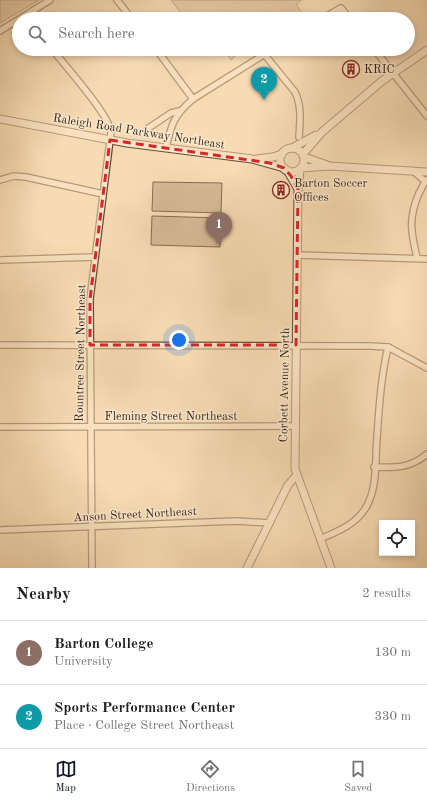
<!DOCTYPE html>
<meta charset="utf-8">
<style>
:root{--surface:#fff;--page:#f2f2f2;--text:#202124;--muted:#757577;--line:#e0e0e0;--accent:#111827}
body{margin:0;font-family:"Old Standard TT",serif;background:var(--page);color:var(--text)}
.controls{position:absolute;right:12px;bottom:12px;display:grid;overflow:hidden;border-radius:0px;box-shadow:0 2px 6px #0003}
.controls button{width:36px;height:36px;display:grid;place-items:center;padding:0;border:0;border-bottom:1px solid var(--line);background:var(--surface);color:var(--text);font:20px sans-serif}
.you{position:absolute;left:179px;top:340px;width:14px;height:14px;margin:-10px;border:3px solid #fff;border-radius:50%;background:#1a73e8;box-shadow:0 0 0 6px #1a73e833}
.badge{display:grid;place-items:center;width:26px;height:26px;border-radius:50%;background:var(--accent);color:#fff;font-size:13px;font-weight:700}
.pin{position:absolute;translate:-50% -33px;filter:drop-shadow(0 1px 2px #0008)}
.pin::after{content:'';position:absolute;top:21px;width:14px;height:12px;background:inherit;clip-path:polygon(0 0,100% 0,50% 100%)}
.list{margin:0;padding:0;list-style:none}
h2{display:flex;justify-content:space-between;align-items:center;height:52px;margin:0;padding:0 16px;font-size:17px}
h2 small{font-size:13px;font-weight:400;color:var(--muted)}
.list li{display:grid;grid-template-columns:26px 1fr auto;gap:12px;align-items:center;box-sizing:border-box;height:64px;padding:0 16px;border-top:1px solid var(--line)}
.list b{display:block;font-size:15px;white-space:nowrap}
.list p{margin:0;font-size:13px;white-space:nowrap;color:var(--muted)}
.list em{font-size:13px;font-style:normal;color:var(--muted)}
.icon{flex:none;width:22px;height:22px;fill:none;stroke:currentColor;stroke-width:2;stroke-linecap:round;stroke-linejoin:round}
.map{position:relative;flex:none;width:427px;height:568px;overflow:hidden}
.search{position:absolute;background:var(--surface);box-shadow:0 2px 6px #0003;left:12px;right:12px;top:12px;height:44px;display:flex;align-items:center;gap:10px;box-sizing:border-box;padding:0 14px;border-radius:22px;color:var(--muted);font-size:15px}
.sheet{height:180px;background:var(--surface)}
nav{display:flex;justify-content:space-around;align-items:center;box-sizing:border-box;height:56px;border-top:1px solid var(--line);background:var(--surface);font-size:11px;color:var(--muted)}
nav a{display:grid;justify-items:center;gap:2px}
nav .on{color:var(--accent)}
.map>svg:first-child{display:block}
.green{fill:#d7bb97;stroke:#886c52}
.lines{fill:none;stroke-linecap:round;stroke-linejoin:round}
.minor-casing{stroke:#684c37;stroke-width:8}
.tertiary-casing{stroke:#684c37;stroke-width:9}
.minor{stroke:#fae8ce;stroke-width:5.5}
.tertiary{stroke:#fae8ce;stroke-width:7}
.marked{fill:none;stroke:#d62828;stroke-width:3;stroke-dasharray:8 5;stroke-linejoin:round}
.labels{text-anchor:middle;stroke-width:3;stroke-linejoin:round;paint-order:stroke}
.poi-label{font-size:12px;fill:#381d0e;stroke:#fae8ce;text-anchor:start}
.street-label{font-size:12px;fill:#381d0e;stroke:#fae8ce}
</style>
<div class="map">
<svg width="427" height="568" viewBox="0 0 427 568">
<rect width="100%" height="100%" fill="#f7dbb3"/>
<filter id="stains"><feTurbulence type="fractalNoise" baseFrequency=".005" numOctaves="4"/><feColorMatrix values="0 0 0 0 .2 0 0 0 0 .09 0 0 0 0 .02 0 0 0 .5 -.17"/></filter>
<radialGradient id="worn" r=".72"><stop offset=".6" stop-color="#630" stop-opacity="0"/><stop offset="1" stop-color="#630" stop-opacity=".3"/></radialGradient>
<!-- green -->
<g class="green">
<polygon points="0,0 39,0 0,23"/>
<polygon points="171,0 302,0 296,4 304,16 300,19 186,19"/>
<polygon points="223,49 242,49 231,60"/>
<polygon points="153,182 222,183 221,213 152,211"/>
<polygon points="152,216 221,218 220,247 151,245"/>
</g>
<g class="lines">
<!-- minor casing -->
<g class="minor-casing">
<g id="minor">
<polyline points="117,0 132,19"/>
<polyline points="322,19 341,8 350,19"/>
<polyline points="0,31 50,0"/>
<path d="M52,49C65,66 108,113 111,132L90,299L92,568"/>
<polyline points="156,49 193,99"/>
<polyline points="374,49 427,116"/>
<path d="M264,54L295,92C302,107 300,121 299,137"/>
<polyline points="147,129 171,113 179,111"/>
<path d="M166,148C171,125 174,115 193,99L273,49"/>
<polyline points="413,171 425,181"/>
<polyline points="0,180 14,176 26,177 103,194"/>
<polyline points="297,255 427,259"/>
<path d="M417,258C411,232 408,219 419,193C422,189 423,183 427,180"/>
<polyline points="0,260 95,257"/>
<polyline points="0,345 370,346 388,347 427,368"/>
<polyline points="0,427 294,426"/>
<path d="M374,467C395,468 411,468 427,454"/>
<polyline points="0,530 236,521 270,523"/>
<path d="M320,539C336,532 355,525 365,509C378,489 375,460 377,438C379,407 381,377 388,347"/>
</g>
</g>
<!-- tertiary casing -->
<g class="tertiary-casing">
<g id="tertiary">
<polyline points="0,119 127,143 252,159 284,168"/>
<polyline points="292,148 316,135"/>
<circle cx="292" cy="160" r="12"/>
<polyline points="303,154 322,132 382,81 427,50"/>
<polyline points="304,157 327,165"/>
<polyline points="257,159 273,157 282,154"/>
<polyline points="301,168 329,166 427,172"/>
<polyline points="300,169 298,189 295,469 331,568"/>
<polyline points="287,170 298,189"/>
<polyline points="247,568 288,485 297,475"/>
</g>
</g>
<!-- minor -->
<use href="#minor" class="minor"/>
<!-- tertiary -->
<use href="#tertiary" class="tertiary"/>
</g>
<!-- marked area -->
<path d="M0 0H427V568H0ZM110,140L270,163L284,168L291,176L298,189L296,345H90V299Z" fill="#f7dbb3" fill-opacity=".55" fill-rule="evenodd"/>
<path class="marked" d="M110,140L270,163L284,168L291,176L298,189L296,345H90V299Z"/>
<!-- icons -->
<defs>
<g id="building-ring" transform="scale(0.9)"><circle r="9.5" fill="#fae8ce" stroke="#8f2418" stroke-width="1.5"/><path d="M-4-6H4V6H1V3H-1V6H-4ZM-2.5-4.3h1.7v1.8h-1.7ZM.8-4.3h1.7v1.8H.8ZM-2.5-1h1.7V.8h-1.7ZM.8-1h1.7V.8H.8Z" fill="#8f2418"/></g>
</defs>
<g fill-rule="evenodd">
<use href="#building-ring" x="351" y="69"/>
<use href="#building-ring" x="281" y="190"/>
</g>
<g class="labels">
<!-- poi labels -->
<g class="poi-label">
<text x="364" y="73">KRIC</text>
<text x="294" y="187">Barton Soccer<tspan x="294" dy="14">Offices</tspan></text>
</g>
<!-- street labels -->
<g class="street-label">
<text transform="translate(139 131) rotate(9)" y="4">Raleigh Road Parkway Northeast</text>
<text transform="translate(80 353) rotate(-89)" y="4">Rountree Street Northeast</text>
<text transform="translate(284 385) rotate(-89)" y="4">Corbett Avenue North</text>
<text x="171" y="420">Fleming Street Northeast</text>
<text transform="translate(135 514) rotate(-3)" y="4">Anson Street Northeast</text>
</g>
</g>
<rect width="100%" height="100%" filter="url(#stains)"/>
<rect width="100%" height="100%" fill="url(#worn)"/>
</svg>
<div class="controls">
<button><svg class="icon" aria-label="locate" viewBox="0 0 24 24"><circle cx="12" cy="12" r="6"/><path d="M12 2v4M12 18v4M2 12h4M18 12h4"/></svg></button>
</div>
<div class="you"></div>
<div class="pin badge" style="left:219px;top:245px;background:#8d6e63">1</div>
<div class="pin badge" style="left:264px;top:100px;background:#0f9aa8">2</div>
<div class="search"><svg class="icon" aria-label="search" viewBox="0 0 24 24"><circle cx="10" cy="10" r="6"/><path d="M15 15l6 6"/></svg>Search here</div>
</div>
<section class="sheet">
<h2>Nearby<small>2 results</small></h2>
<ul class="list">
<li><span class="badge" style="background:#8d6e63">1</span><div><b>Barton College</b><p>University</p></div><em>130 m</em></li>
<li><span class="badge" style="background:#0f9aa8">2</span><div><b>Sports Performance Center</b><p>Place · College Street Northeast</p></div><em>330 m</em></li>
</ul>
</section>
<nav>
<a class="on"><svg class="icon" aria-label="map" viewBox="0 0 24 24"><path d="M3 6l6-2 6 2 6-2v14l-6 2-6-2-6 2zM9 4v14M15 6v14"/></svg>Map</a>
<a><svg class="icon" aria-label="directions" viewBox="0 0 24 24"><path d="M12 3l9 9-9 9-9-9zM9 14v-3h6M13 9l2 2-2 2"/></svg>Directions</a>
<a><svg class="icon" aria-label="saved" viewBox="0 0 24 24"><path d="M7 4h10v16l-5-4-5 4z"/></svg>Saved</a>
</nav>
